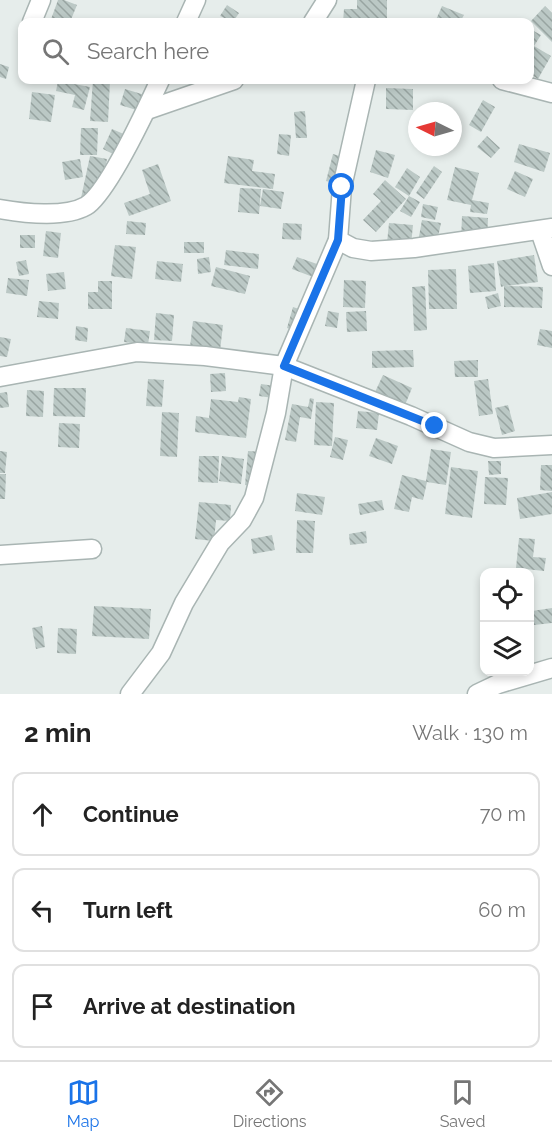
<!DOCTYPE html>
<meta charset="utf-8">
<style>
:root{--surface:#fff;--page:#f6f6f6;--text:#222;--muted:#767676;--line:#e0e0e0;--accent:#1a73e8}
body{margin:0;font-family:Raleway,sans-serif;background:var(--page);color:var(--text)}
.controls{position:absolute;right:18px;bottom:18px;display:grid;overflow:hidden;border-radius:12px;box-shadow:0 3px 9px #0003}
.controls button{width:54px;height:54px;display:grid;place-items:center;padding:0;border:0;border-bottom:2px solid var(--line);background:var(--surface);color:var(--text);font:30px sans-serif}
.compass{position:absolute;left:408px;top:102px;width:54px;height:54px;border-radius:50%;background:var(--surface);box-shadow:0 3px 9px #0003;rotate:275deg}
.stop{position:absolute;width:18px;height:18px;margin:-14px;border:4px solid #1a73e8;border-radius:50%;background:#fff}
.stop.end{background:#1a73e8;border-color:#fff;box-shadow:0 2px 6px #0008}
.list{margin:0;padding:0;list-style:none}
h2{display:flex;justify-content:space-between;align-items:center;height:78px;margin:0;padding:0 24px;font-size:26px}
h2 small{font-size:20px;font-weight:400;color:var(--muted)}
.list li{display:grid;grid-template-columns:39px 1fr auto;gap:18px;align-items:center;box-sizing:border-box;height:84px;margin:0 12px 12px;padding:0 12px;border:2px solid var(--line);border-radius:12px}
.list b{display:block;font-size:22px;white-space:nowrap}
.list em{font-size:20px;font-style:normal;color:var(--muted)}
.icon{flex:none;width:33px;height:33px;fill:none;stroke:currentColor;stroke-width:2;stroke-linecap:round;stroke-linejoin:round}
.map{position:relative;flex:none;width:552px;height:694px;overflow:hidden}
.search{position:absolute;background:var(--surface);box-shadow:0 3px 9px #0003;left:18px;right:18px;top:18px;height:66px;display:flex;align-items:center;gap:15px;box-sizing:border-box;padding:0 21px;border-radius:12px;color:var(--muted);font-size:22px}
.sheet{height:366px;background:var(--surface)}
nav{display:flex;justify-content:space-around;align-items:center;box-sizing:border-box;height:84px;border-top:2px solid var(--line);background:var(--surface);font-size:16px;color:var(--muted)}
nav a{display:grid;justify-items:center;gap:3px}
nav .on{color:var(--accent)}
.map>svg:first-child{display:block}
.building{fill:url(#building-back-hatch)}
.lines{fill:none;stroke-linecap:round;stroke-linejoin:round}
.minor-casing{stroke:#a9b5b3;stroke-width:21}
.minor{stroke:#fff;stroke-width:18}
.route{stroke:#1a73e8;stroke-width:8}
</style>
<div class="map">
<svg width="552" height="694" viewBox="0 0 552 694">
<defs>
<pattern id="building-back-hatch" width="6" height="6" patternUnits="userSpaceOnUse" patternTransform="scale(1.5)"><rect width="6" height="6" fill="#bbc8c5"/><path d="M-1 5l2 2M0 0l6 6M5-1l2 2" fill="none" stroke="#98a4a1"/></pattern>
</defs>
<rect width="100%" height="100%" fill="#e6edeb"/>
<!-- building -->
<g class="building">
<polygon points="58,0 64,0 77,5 70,22 50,22"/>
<polygon points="357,0 387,0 387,22 343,22 344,9 357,9"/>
<polygon points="227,5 239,13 233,22 220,16"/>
<polygon points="442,6 464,15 460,22 435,22"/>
<polygon points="545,6 552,13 552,42 531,21"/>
<polygon points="530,29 541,35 534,46 551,56 538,79 530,74"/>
<polygon points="0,64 9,67 6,79 0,77"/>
<polygon points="93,80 110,81 108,122 90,121"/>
<polygon points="58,81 90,87 84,110 72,107 75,95 56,91"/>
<polygon points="386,88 413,89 413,110 386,109"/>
<polygon points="125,89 148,96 143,112 120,105"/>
<polygon points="32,92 55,95 51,122 29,119"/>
<polygon points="483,100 495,107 481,132 469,125"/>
<polygon points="305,111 307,138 296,138 294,112"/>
<polygon points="81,128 98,128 97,155 80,155"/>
<polygon points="112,129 126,135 117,156 103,149"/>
<polygon points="279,134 291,135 289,156 277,154"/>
<polygon points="487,136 500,148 491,158 477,147"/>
<polygon points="519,144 550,153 544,172 514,162"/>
<polygon points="376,150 395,155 388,178 370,172"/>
<polygon points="333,154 349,159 342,185 326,181"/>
<polygon points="90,156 107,159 98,202 81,198"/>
<polygon points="228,156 254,160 252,171 275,174 273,189 224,183"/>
<polygon points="80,159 83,177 65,180 62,162"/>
<polygon points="158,164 171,201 129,216 124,203 150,194 142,170"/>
<polygon points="434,166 442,172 424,199 416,193"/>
<polygon points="455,167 479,173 472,200 489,203 487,214 470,212 471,205 447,200"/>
<polygon points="407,168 420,177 409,196 395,187"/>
<polygon points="515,171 533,179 525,197 507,189"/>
<polygon points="385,180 406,199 376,232 363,220 381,201 373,194"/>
<polygon points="240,188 261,189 259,214 238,212"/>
<polygon points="263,189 284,192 281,209 260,206"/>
<polygon points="409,196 420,202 411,217 400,211"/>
<polygon points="423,204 438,207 435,220 421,217"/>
<polygon points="462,216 488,218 487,243 461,241"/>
<polygon points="422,220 441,223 436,246 418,242"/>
<polygon points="127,221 146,223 145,235 126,234"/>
<polygon points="283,223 302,224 301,240 282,239"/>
<polygon points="389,223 413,225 411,245 387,243"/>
<polygon points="46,231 61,233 58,258 43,256"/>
<rect x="20" y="235" width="15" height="13"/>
<rect x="184" y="242" width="20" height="11"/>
<polygon points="115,245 136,247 132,279 111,276"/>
<polygon points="226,250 259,254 258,269 224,265"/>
<polygon points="534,255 538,282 505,286 543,287 542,308 504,307 504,286 501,287 497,261"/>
<polygon points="209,257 211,272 198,274 197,259"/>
<polygon points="297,257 317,264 313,277 292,269"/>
<polygon points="26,260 29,274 19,276 16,262"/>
<polygon points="157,261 183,264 181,282 155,279"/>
<polygon points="494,263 496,291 470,293 468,266"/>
<polygon points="216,267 250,276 245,294 211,286"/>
<polygon points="456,269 457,309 429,309 428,270"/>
<polygon points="64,272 66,289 48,291 46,274"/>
<polygon points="8,278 29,280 27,296 6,293"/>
<polygon points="344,280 366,281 365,308 343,307"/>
<polygon points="98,281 112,281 112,309 88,309 88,292 98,292"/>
<polygon points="425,286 427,330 414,331 412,287"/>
<polygon points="498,293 501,306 488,309 485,297"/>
<polygon points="39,301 59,303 58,319 37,317"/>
<polygon points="293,307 308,312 302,333 287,328"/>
<polygon points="328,311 339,313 337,328 325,326"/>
<polygon points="366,311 367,331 347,332 346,312"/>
<polygon points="156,313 174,315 172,341 154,340"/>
<polygon points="193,321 223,325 220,351 190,347"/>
<polygon points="76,326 88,328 87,342 75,340"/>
<polygon points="126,328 150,331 148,345 124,342"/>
<polygon points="540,329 552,331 552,348 537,345"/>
<polygon points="0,337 11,339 7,357 0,356"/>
<polygon points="413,350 414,367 372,368 372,351"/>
<polygon points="478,360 478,377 455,377 454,361"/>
<polygon points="225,373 226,391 211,392 210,374"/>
<polygon points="383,375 412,388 405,405 375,392"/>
<polygon points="148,379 164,380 162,407 146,406"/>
<polygon points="488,379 493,414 479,416 474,381"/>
<polygon points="261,384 282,387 280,399 259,396"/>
<polygon points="54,388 86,388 85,417 53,416"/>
<polygon points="27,390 44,391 43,417 26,416"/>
<polygon points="7,392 9,407 0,408 0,393"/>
<polygon points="239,397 251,399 246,438 195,432 196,416 209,418 211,399 238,402"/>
<polygon points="310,398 314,399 311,419 300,417 296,442 285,440 292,404 308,407"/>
<polygon points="316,402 334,403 332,446 314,445"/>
<polygon points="508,405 515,431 502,435 495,408"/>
<polygon points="358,411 379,413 377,430 356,428"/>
<polygon points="162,412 179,413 177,457 160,456"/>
<polygon points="59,423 80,424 79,448 58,447"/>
<polygon points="335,437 348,440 343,460 330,457"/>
<polygon points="376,438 398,446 392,464 369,456"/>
<polygon points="431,449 451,452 446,485 427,482 423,500 412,497 409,512 394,509 402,475 426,481"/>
<polygon points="0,451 7,452 5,473 0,473"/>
<polygon points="248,451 263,452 260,487 245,485"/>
<polygon points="199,456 219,456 218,483 198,482"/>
<polygon points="222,456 244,459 241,484 219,481"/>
<polygon points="488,461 501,461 501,474 489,475"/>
<polygon points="541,465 552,465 552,491 540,490"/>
<polygon points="451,467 478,471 472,518 445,514"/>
<polygon points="0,474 6,474 5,499 0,499"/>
<polygon points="485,477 508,478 506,505 484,504"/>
<polygon points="552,492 552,514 520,519 517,498"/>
<polygon points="297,493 325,497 322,515 295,511"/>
<polygon points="382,500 384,510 360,515 358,504"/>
<polygon points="199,502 231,505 230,521 216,520 214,541 195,539"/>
<polygon points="297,520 315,521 313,553 296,553"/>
<polygon points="366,531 367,543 350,545 349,534"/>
<polygon points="272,535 275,550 253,554 251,539"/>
<polygon points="519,538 535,539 533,557 546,558 544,571 516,568"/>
<polygon points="94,606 151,609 149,639 92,636"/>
<polygon points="552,608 552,623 534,625 532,611"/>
<polygon points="42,626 45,647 36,649 32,628"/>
<polygon points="58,628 77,629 76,654 57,653"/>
</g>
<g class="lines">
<!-- minor casing -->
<g class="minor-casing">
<g id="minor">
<polyline points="32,22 41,0"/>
<polyline points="186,22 196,0"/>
<polyline points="313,22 327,0"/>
<polyline points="502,80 552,93"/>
<polyline points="147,110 234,80"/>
<path d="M0,209C23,213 65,218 86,206C108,193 148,106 160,80"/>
<polyline points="540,231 552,266"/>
<polyline points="338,240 353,248 371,251 414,248 552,228"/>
<polyline points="0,377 137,352 205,356 284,366 411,416 469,442 494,448 552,445"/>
<polyline points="0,555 92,549"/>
<polyline points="130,694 161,653 184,603 220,543 242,520 254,498 276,413 284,366 338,240 342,187 366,80"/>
<polyline points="477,694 498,684 552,668"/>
</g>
</g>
<!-- minor -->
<use href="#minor" class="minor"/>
</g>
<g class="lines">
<!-- route -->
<polyline class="route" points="342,187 338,240 284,366 435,426"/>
</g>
</svg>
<div class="controls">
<button><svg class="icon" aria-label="locate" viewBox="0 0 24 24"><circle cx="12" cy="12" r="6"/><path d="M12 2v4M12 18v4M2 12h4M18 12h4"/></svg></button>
<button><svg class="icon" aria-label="layers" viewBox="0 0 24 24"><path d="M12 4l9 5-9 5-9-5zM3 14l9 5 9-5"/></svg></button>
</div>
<svg class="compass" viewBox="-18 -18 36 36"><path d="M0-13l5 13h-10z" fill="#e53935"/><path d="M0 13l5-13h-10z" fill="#767676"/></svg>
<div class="stop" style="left:342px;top:187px"></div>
<div class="stop end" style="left:435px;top:426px"></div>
<div class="search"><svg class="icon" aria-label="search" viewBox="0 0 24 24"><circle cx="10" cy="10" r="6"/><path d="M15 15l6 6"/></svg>Search here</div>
</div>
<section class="sheet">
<h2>2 min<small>Walk · 130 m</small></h2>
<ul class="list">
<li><svg class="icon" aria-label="ahead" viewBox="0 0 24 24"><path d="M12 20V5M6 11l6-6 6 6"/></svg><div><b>Continue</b></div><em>70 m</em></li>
<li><svg class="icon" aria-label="left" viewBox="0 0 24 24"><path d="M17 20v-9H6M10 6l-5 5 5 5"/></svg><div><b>Turn left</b></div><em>60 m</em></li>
<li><svg class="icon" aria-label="arrive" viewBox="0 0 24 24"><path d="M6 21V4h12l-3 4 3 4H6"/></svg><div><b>Arrive at destination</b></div></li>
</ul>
</section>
<nav>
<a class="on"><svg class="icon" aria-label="map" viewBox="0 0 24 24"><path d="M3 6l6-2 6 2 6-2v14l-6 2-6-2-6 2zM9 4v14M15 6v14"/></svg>Map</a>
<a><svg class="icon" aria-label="directions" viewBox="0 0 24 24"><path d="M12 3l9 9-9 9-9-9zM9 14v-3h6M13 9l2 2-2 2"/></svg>Directions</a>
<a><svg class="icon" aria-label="saved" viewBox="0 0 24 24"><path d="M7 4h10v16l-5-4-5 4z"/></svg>Saved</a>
</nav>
